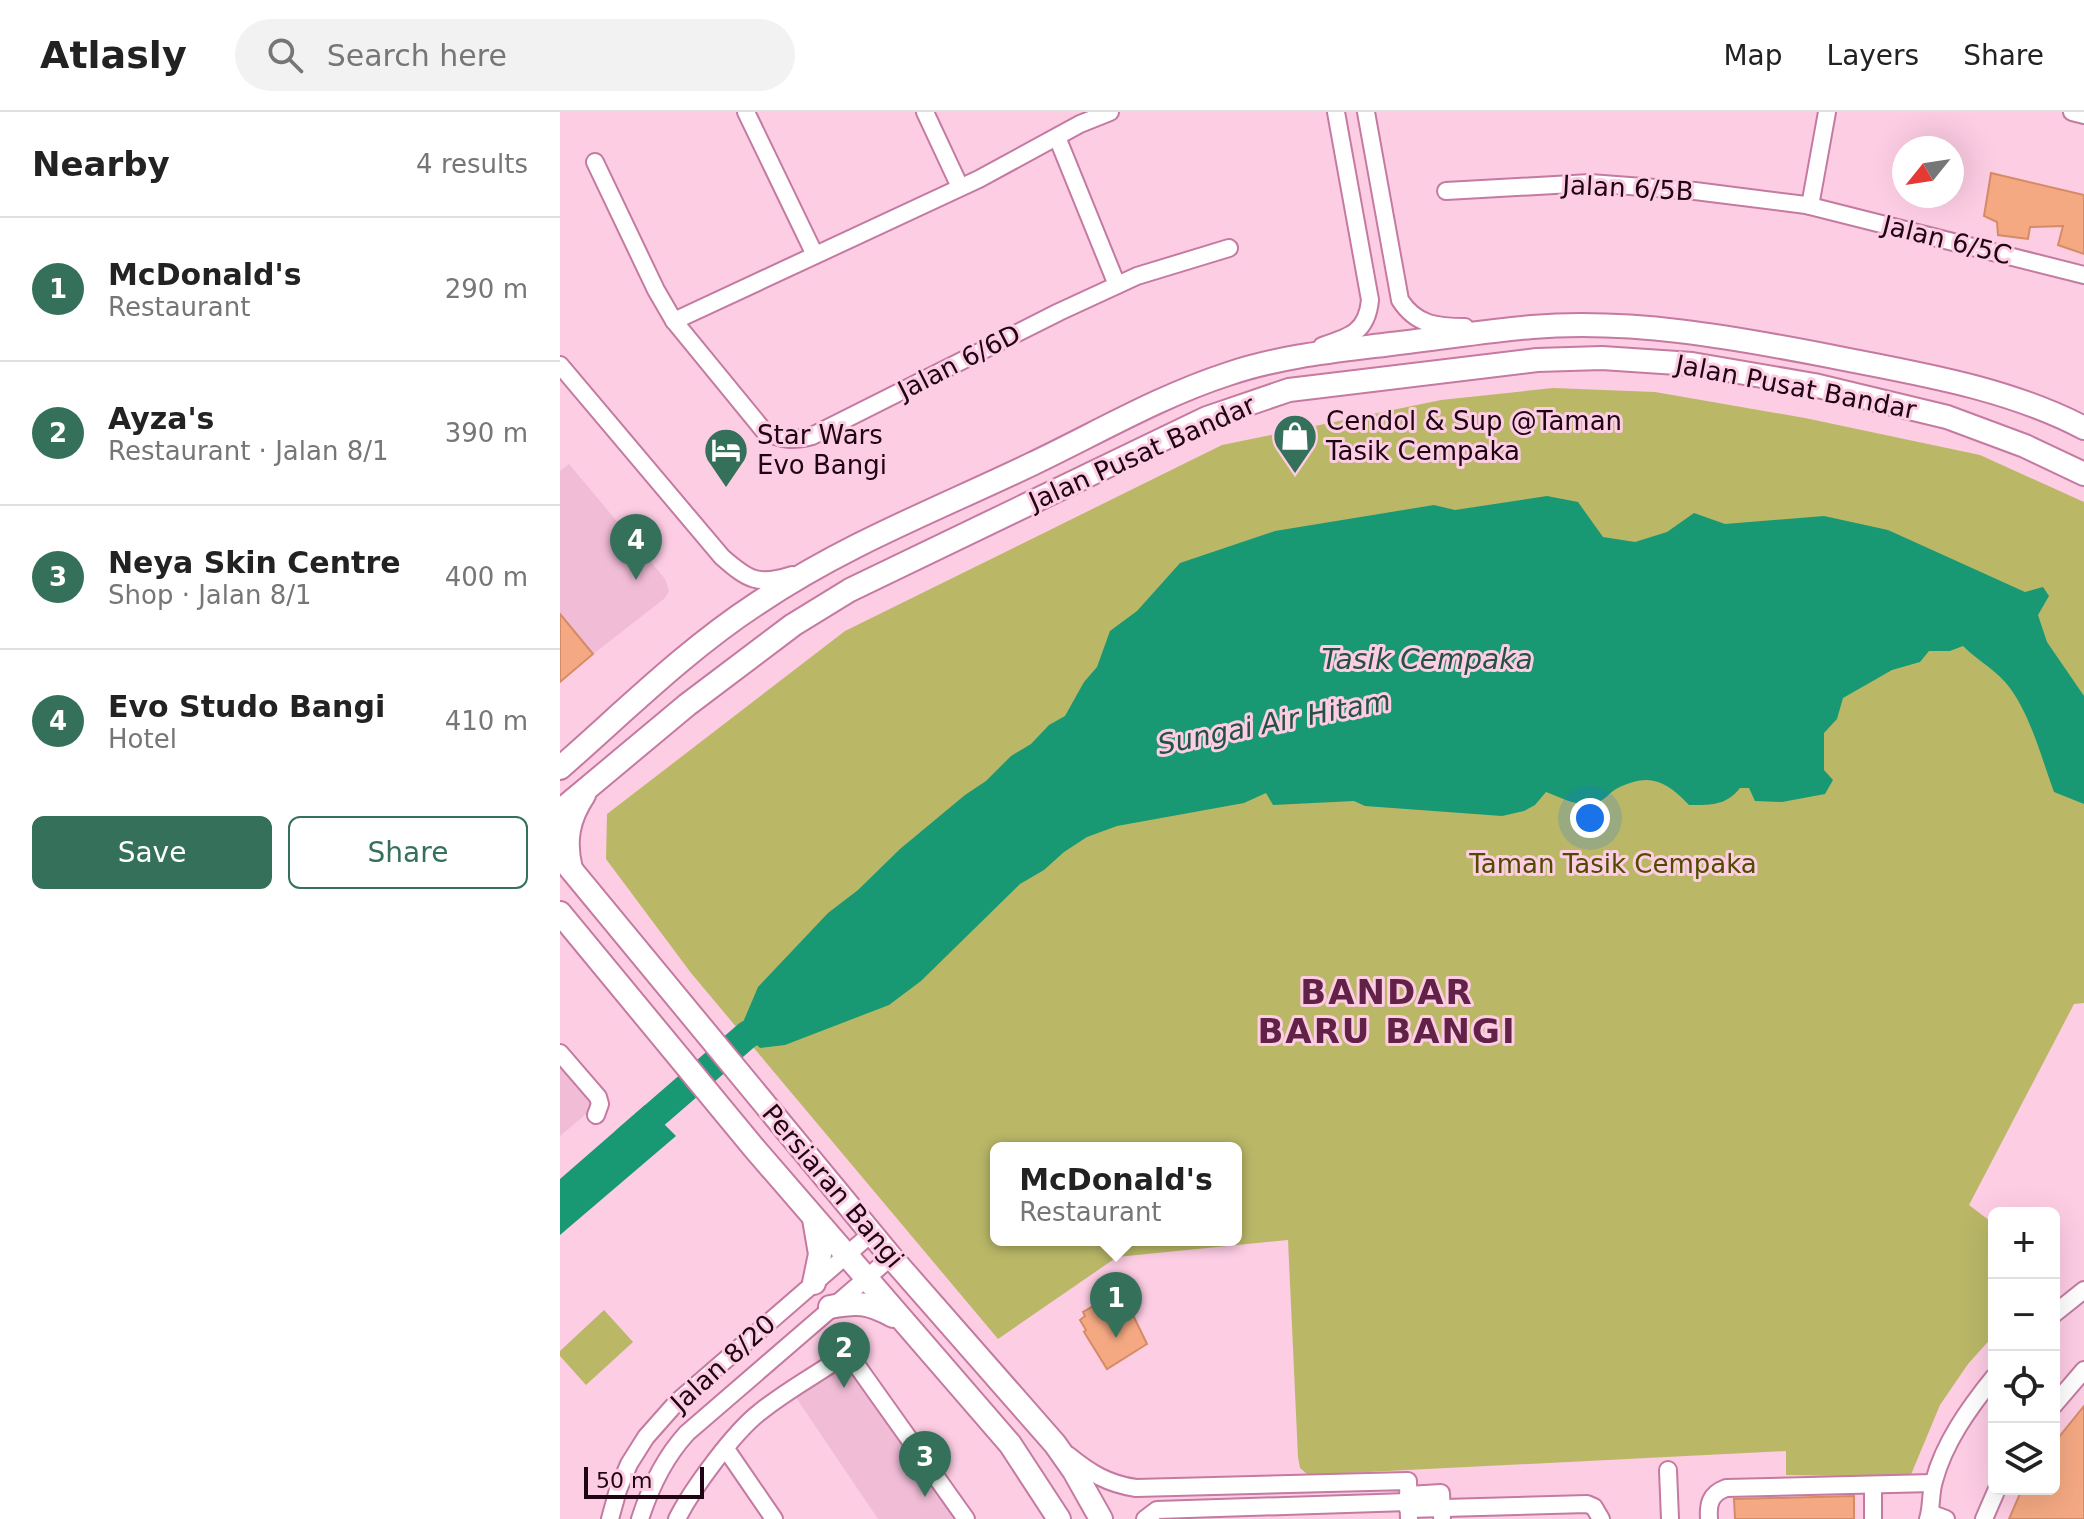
<!DOCTYPE html>
<meta charset="utf-8">
<style>
:root{--surface:#fff;--page:#f2f2f2;--text:#222;--muted:#767676;--line:#e0e0e0;--accent:#35705b}
body{margin:0;font-family:"DejaVu Sans",sans-serif;background:var(--page);color:var(--text)}
.controls{position:absolute;right:24px;bottom:24px;display:grid;overflow:hidden;border-radius:12px;box-shadow:0 8px 32px #0002}
.controls button{width:72px;height:72px;display:grid;place-items:center;padding:0;border:0;border-bottom:2px solid var(--line);background:var(--surface);color:var(--text);font:40px sans-serif}
.compass{position:absolute;left:1332px;top:24px;width:72px;height:72px;border-radius:50%;background:var(--surface);box-shadow:0 8px 32px #0002;rotate:240deg}
.scale{position:absolute;left:24px;bottom:20px;width:120px;box-sizing:border-box;padding-left:8px;border:4px solid #1f0514;border-top:0;font-size:22px;line-height:28px;white-space:nowrap;color:#1f0514;-webkit-text-stroke:6px #fdcde4;paint-order:stroke}
.you{position:absolute;left:1030px;top:706px;width:28px;height:28px;margin:-20px;border:6px solid #fff;border-radius:50%;background:#1a73e8;box-shadow:0 0 0 12px #1a73e833}
.badge{display:grid;place-items:center;width:52px;height:52px;border-radius:50%;background:var(--accent);color:#fff;font-size:26px;font-weight:700}
.pin{position:absolute;translate:-50% -66px;filter:drop-shadow(0 2px 4px #0008)}
.pin::after{content:'';position:absolute;top:42px;width:28px;height:24px;background:inherit;clip-path:polygon(0 0,100% 0,50% 100%)}
.popup{position:absolute;left:430px;top:1030px;width:252px;height:104px;box-sizing:border-box;display:grid;place-content:center;border-radius:12px;background:var(--surface);filter:drop-shadow(0 2px 6px #0005);font-size:26px;white-space:nowrap;color:var(--muted)}
.popup b{font-size:30px;color:var(--text)}
.popup::after{content:'';position:absolute;left:50%;top:100%;margin-left:-16px;border:16px solid transparent;border-top-color:var(--surface)}
.list{margin:0;padding:0;list-style:none}
h2{display:flex;justify-content:space-between;align-items:center;height:104px;margin:0;padding:0 32px;font-size:34px}
h2 small{font-size:26px;font-weight:400;color:var(--muted)}
.list li{display:grid;grid-template-columns:52px 1fr auto;gap:24px;align-items:center;box-sizing:border-box;height:144px;padding:0 32px;border-top:2px solid var(--line)}
.list b{display:block;font-size:30px;white-space:nowrap}
.list p{margin:0;font-size:26px;white-space:nowrap;color:var(--muted)}
.list em{font-size:26px;font-style:normal;color:var(--muted)}
.actions{display:flex;gap:16px;padding:24px 32px}
.actions a{flex:1;padding:18px 0;border:2px solid var(--accent);border-radius:12px;text-align:center;font-size:28px;color:var(--accent)}
.actions .main{background:var(--accent);color:#fff}
.icon{flex:none;width:44px;height:44px;fill:none;stroke:currentColor;stroke-width:2;stroke-linecap:round;stroke-linejoin:round}
.map{position:relative;flex:none;width:1524px;height:1407px;overflow:hidden}
header{display:flex;align-items:center;gap:48px;box-sizing:border-box;height:112px;padding:0 40px;background:var(--surface);border-bottom:2px solid var(--line)}
header strong{font-size:38px}
nav{display:flex;gap:44px;margin-inline-start:auto;font-size:28px}
.search{width:560px;height:72px;background:var(--page);display:flex;align-items:center;gap:20px;box-sizing:border-box;padding:0 28px;border-radius:44px;color:var(--muted);font-size:30px}
main{display:flex}
aside{flex:1;background:var(--surface)}
.map>svg:first-child{display:block}
.built{fill:#f0bcd6}
.green{fill:#bab867;fill-rule:evenodd}
.water{fill:#199874}
.lines{fill:none;stroke-linecap:round;stroke-linejoin:round}
.river{stroke:#199874;stroke-width:28}
.building{fill:#f5a983;stroke:#d58b66;stroke-width:2}
.minor-casing{stroke:#c47aa1;stroke-width:20}
.major-casing{stroke:#c47aa1;stroke-width:26}
.minor{stroke:#fff;stroke-width:16}
.major{stroke:#fff;stroke-width:22}
.labels{text-anchor:middle;stroke-width:6;stroke-linejoin:round;paint-order:stroke}
.street-label{font-size:26px;fill:#1f0514;stroke:#fdcde4}
.poi-label{font-size:26px;fill:#1f0514;stroke:#fdcde4;text-anchor:start}
.park-label{font-size:26px;fill:#4f4c00;stroke:#fdcde4}
.water-label{font-size:28px;font-style:italic;fill:#245242;stroke:#fdcde4}
.district-label{font-size:34px;font-weight:bold;letter-spacing:2px;fill:#622146;stroke:#fdcde4}
</style>
<header>
<strong>Atlasly</strong>
<div class="search"><svg class="icon" aria-label="search" viewBox="0 0 24 24"><circle cx="10" cy="10" r="6"/><path d="M15 15l6 6"/></svg>Search here</div>
<nav><a>Map</a><a>Layers</a><a>Share</a></nav>
</header>
<main>
<aside>
<h2>Nearby<small>4 results</small></h2>
<ul class="list">
<li><span class="badge">1</span><div><b>McDonald's</b><p>Restaurant</p></div><em>290 m</em></li>
<li><span class="badge">2</span><div><b>Ayza's</b><p>Restaurant · Jalan 8/1</p></div><em>390 m</em></li>
<li><span class="badge">3</span><div><b>Neya Skin Centre</b><p>Shop · Jalan 8/1</p></div><em>400 m</em></li>
<li><span class="badge">4</span><div><b>Evo Studo Bangi</b><p>Hotel</p></div><em>410 m</em></li>
</ul>
<div class="actions"><a class="main">Save</a><a>Share</a></div>
</aside>
<div class="map">
<svg width="1524" height="1407" viewBox="0 0 1524 1407">
<rect width="100%" height="100%" fill="#fdcde4"/>
<!-- built -->
<g class="built">
<polygon points="9,352 105,467 109,479 105,486 0,568 0,359"/>
<polygon points="0,950 32,987 33,996 0,1024"/>
<polygon points="285,1250 397,1407 318,1407 235,1284"/>
</g>
<!-- green -->
<g class="green">
<path d="M993,276L1095,280L1245,306L1420,343L1524,390V891L1514,892L1409,1093L1434,1112V1223L1408,1252L1380,1293L1350,1365L1226,1363V1339L748,1363L740,1356L738,1345L728,1128L557,1145L438,1227L131,861L46,747L47,702L285,519L662,333L881,288ZM436,1036H676V1128H436Z"/>
<polygon points="44,1198 73,1230 26,1273 0,1244 0,1239"/>
</g>
<!-- water -->
<g class="water">
<path d="M987,384L1018,390L1043,425L1075,430L1107,420L1134,401L1165,412L1264,404L1328,418L1465,480L1483,475L1489,484L1478,503L1487,530L1524,584V692L1494,680C1481,645 1472,607 1450,576C1438,559 1418,549 1403,534L1390,539H1369L1360,550L1332,558L1283,586L1277,607L1264,621V658L1273,668L1265,682L1222,690L1195,689L1189,676H1180C1166,694 1150,693 1129,693C1105,668 1089,660 1056,677C1049,681 1043,690 1035,691C1015,695 1003,686 986,680L975,693L964,699L942,704L805,694L794,689L713,693L706,681L684,691L557,714L527,725L504,740L484,758L460,772L361,869L329,893L225,933L200,936L187,923L184,908L198,875L268,801L298,778L340,737L405,683L426,669L451,644L471,632L489,613L505,604L524,570L537,555L550,519L577,499L620,451L715,419L874,393L895,398Z"/>
<polygon points="85,993 116,1024 0,1123 0,1067"/>
</g>
<g class="lines">
<!-- river -->
<polyline class="river" points="66,1028 187,923 220,903"/>
</g>
<!-- building -->
<g class="building">
<polygon points="1431,61 1524,83 1524,142 1498,133 1503,114 1470,115 1468,127 1438,123 1437,110 1424,104"/>
<polygon points="0,502 33,542 0,570"/>
<polygon points="553,1183 558,1184 570,1205 573,1203 587,1232 547,1257 524,1220 526,1218 520,1208 525,1204 523,1200"/>
<polygon points="1524,1294 1524,1407 1449,1407 1462,1377 1494,1377 1494,1331"/>
<polygon points="1294,1384 1294,1407 1175,1407 1174,1387"/>
</g>
<g class="lines">
<!-- minor casing -->
<g class="minor-casing">
<g id="minor">
<polyline points="186,0 255,143"/>
<polyline points="365,0 400,75"/>
<path d="M806,0L840,188C856,213 877,215 905,215"/>
<polyline points="1512,0 1524,3"/>
<polyline points="497,25 557,173"/>
<path d="M35,50L96,178L114,209L204,319C221,328 233,329 252,324L499,200L577,164L669,136"/>
<polyline points="886,79 1030,71 1135,79 1246,93 1524,163"/>
<polyline points="1250,94 1267,0"/>
<polyline points="114,209 419,67 520,12 550,0"/>
<path d="M762,234C790,225 807,220 810,188L776,0"/>
<path d="M0,253L162,445C188,468 198,474 232,463"/>
<polyline points="0,941 38,985 40,992 36,1003"/>
<polyline points="1494,1202 1524,1178"/>
<polyline points="1494,1293 1524,1258"/>
<polyline points="166,1337 214,1407"/>
<path d="M508,1343C530,1361 548,1372 576,1376L848,1369L849,1407"/>
<polyline points="1108,1358 1110,1407"/>
<polyline points="1313,1374 1313,1407"/>
<polyline points="848,1383 881,1381 882,1405"/>
<polyline points="848,1397 1027,1392 1034,1395 1041,1407"/>
<polyline points="1370,1401 1386,1407"/>
<polyline points="50,1407 58,1378 69,1352 86,1325 117,1290 312,1121"/>
<path d="M80,1407C90,1376 105,1345 127,1321L331,1145"/>
<path d="M117,1407C132,1377 174,1320 200,1300C227,1278 259,1261 288,1241L406,1407"/>
<polyline points="585,1407 597,1398 848,1390"/>
<path d="M1149,1407C1148,1392 1150,1382 1166,1376L1373,1371"/>
<path d="M1368,1407C1372,1395 1370,1382 1374,1369C1384,1331 1409,1296 1434,1265"/>
<polyline points="1424,1407 1437,1377"/>
</g>
</g>
<!-- major casing -->
<g class="major-casing">
<g id="major">
<path d="M0,656C65,599 126,538 198,491C286,432 378,397 472,352C537,321 600,284 668,262C721,244 776,239 831,232C878,227 925,219 972,215C1072,207 1171,225 1269,244C1354,261 1446,275 1524,316"/>
<polyline points="0,699 127,593 233,513 290,478 647,306 729,278 977,248 1042,246 1132,252 1254,273 1387,305 1465,334 1524,362"/>
<polyline points="0,744 331,1145 495,1332 514,1359 541,1407"/>
<path d="M11,757C4,729 8,707 24,683"/>
<polyline points="0,801 194,1036 450,1332 499,1407"/>
<polyline points="254,1171 260,1142 254,1107"/>
<path d="M270,1195C297,1190 308,1190 333,1204"/>
</g>
</g>
<!-- minor -->
<use href="#minor" class="minor"/>
<!-- major -->
<use href="#major" class="major"/>
</g>
<!-- icons -->
<defs>
<g id="shop-pin" transform="scale(2.3)"><path d="M0 17L-7.5 6A9.5 9.5 0 1 1 7.5 6Z" fill="#35705b" stroke="#fdcde4"/><path d="M-5-2.5h2.3a2.7 3.5 0 0 1 5.4 0H5L5.5 6h-11ZM-1.5-2.5h3a1.5 2.3 0 0 0-3 0Z" fill="#fff"/></g>
<g id="hotel-pin" transform="scale(2.3)"><path d="M0 17L-7.5 6A9.5 9.5 0 1 1 7.5 6Z" fill="#35705b" stroke="#fdcde4"/><path d="M-6-4.5h1.5V1H6V5H4.5V3h-9V5H-6ZM-4 0a1.8 1.8 0 1 1 3.6 0ZM.5 0V-2.5h3Q6-2.5 6 0Z" fill="#fff"/></g>
</defs>
<g fill-rule="evenodd">
<use href="#shop-pin" x="735" y="324"/>
<use href="#hotel-pin" x="166" y="338"/>
</g>
<g class="labels">
<!-- street labels -->
<g class="street-label">
<text transform="translate(1068 76) rotate(3)" y="9">Jalan 6/5B</text>
<text transform="translate(1387 128) rotate(14)" y="9">Jalan 6/5C</text>
<text transform="translate(399 250) rotate(-27)" y="9">Jalan 6/6D</text>
<text transform="translate(1236 275) rotate(11)" y="9">Jalan Pusat Bandar</text>
<text transform="translate(582 341) rotate(-24)" y="9">Jalan Pusat Bandar</text>
<text transform="translate(273 1074) rotate(50)" y="9">Persiaran Bangi</text>
<text transform="translate(163 1251) rotate(-42)" y="9">Jalan 8/20</text>
</g>
<!-- poi labels -->
<g class="poi-label">
<text x="766" y="318">Cendol &amp; Sup @Taman<tspan x="766" dy="30">Tasik Cempaka</tspan></text>
<text x="197" y="332">Star Wars<tspan x="197" dy="30">Evo Bangi</tspan></text>
</g>
<!-- park labels -->
<g class="park-label">
<text x="1053" y="761">Taman Tasik Cempaka</text>
</g>
<!-- water labels -->
<g class="water-label">
<text x="867" y="557">Tasik Cempaka</text>
<text transform="translate(714 610) rotate(-11)" y="10">Sungai Air Hitam</text>
</g>
<!-- district labels -->
<g class="district-label">
<text x="827" y="892">BANDAR<tspan x="827" dy="39">BARU BANGI</tspan></text>
</g>
</g>
</svg>
<div class="controls">
<button>+</button>
<button>−</button>
<button><svg class="icon" aria-label="locate" viewBox="0 0 24 24"><circle cx="12" cy="12" r="6"/><path d="M12 2v4M12 18v4M2 12h4M18 12h4"/></svg></button>
<button><svg class="icon" aria-label="layers" viewBox="0 0 24 24"><path d="M12 4l9 5-9 5-9-5zM3 14l9 5 9-5"/></svg></button>
</div>
<svg class="compass" viewBox="-18 -18 36 36"><path d="M0-13l5 13h-10z" fill="#e53935"/><path d="M0 13l5-13h-10z" fill="#767676"/></svg>
<div class="scale">50 m</div>
<div class="you"></div>
<div class="pin badge" style="left:556px;top:1226px">1</div>
<div class="popup"><b>McDonald's</b>Restaurant</div>
<div class="pin badge" style="left:284px;top:1276px">2</div>
<div class="pin badge" style="left:365px;top:1385px">3</div>
<div class="pin badge" style="left:76px;top:468px">4</div>
</div>
</main>
